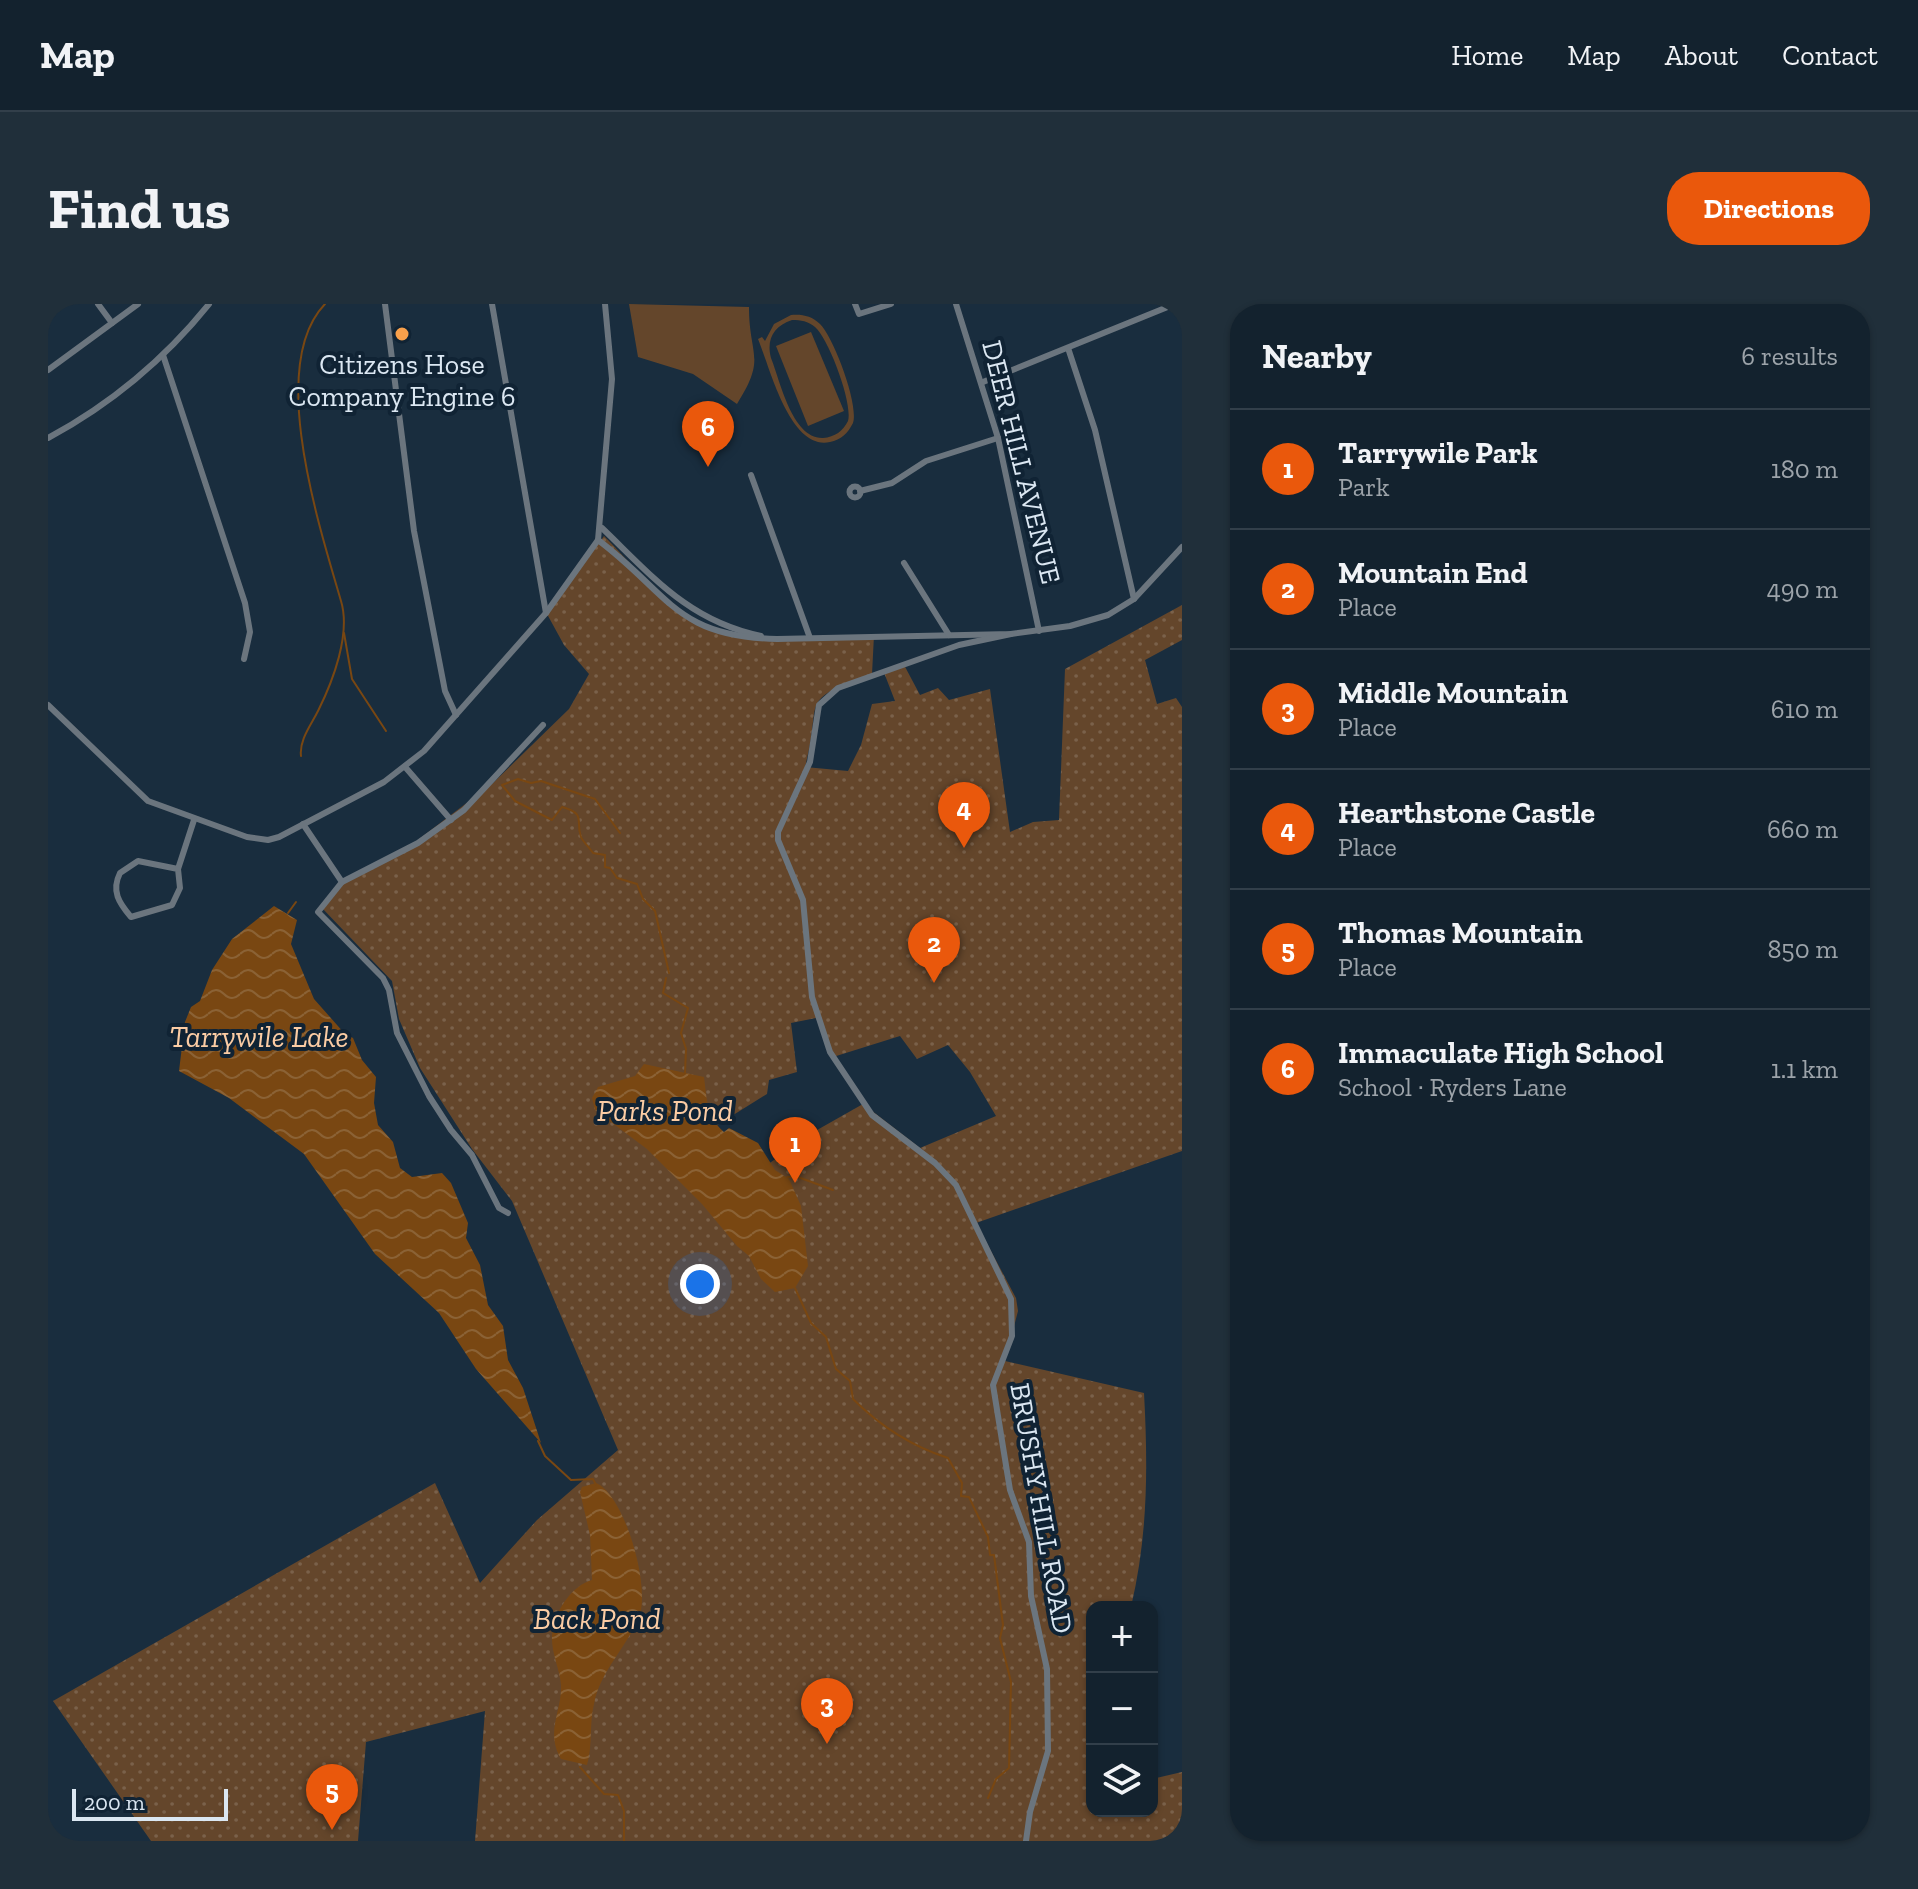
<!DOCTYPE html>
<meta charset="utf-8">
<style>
:root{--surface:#13222e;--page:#202f3a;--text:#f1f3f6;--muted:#9da4aa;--line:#323f4a;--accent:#ea580c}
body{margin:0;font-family:"Zilla Slab",serif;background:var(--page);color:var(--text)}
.controls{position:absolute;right:24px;bottom:24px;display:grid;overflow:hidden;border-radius:16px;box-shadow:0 2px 6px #0004}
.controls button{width:72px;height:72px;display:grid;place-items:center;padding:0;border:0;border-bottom:2px solid var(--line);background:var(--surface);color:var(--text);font:40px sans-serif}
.scale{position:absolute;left:24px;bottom:20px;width:156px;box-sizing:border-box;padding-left:8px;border:4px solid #dbe7f2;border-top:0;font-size:22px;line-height:28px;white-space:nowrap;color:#dbe7f2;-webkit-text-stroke:6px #102334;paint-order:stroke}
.you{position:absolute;left:652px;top:980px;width:28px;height:28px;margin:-20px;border:6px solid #fff;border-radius:50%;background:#1a73e8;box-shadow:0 0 0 12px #1a73e833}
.badge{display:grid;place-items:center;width:52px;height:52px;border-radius:50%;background:var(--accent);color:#fff;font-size:26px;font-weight:700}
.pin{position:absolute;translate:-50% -66px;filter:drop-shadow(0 2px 4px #0008)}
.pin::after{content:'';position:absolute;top:42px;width:28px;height:24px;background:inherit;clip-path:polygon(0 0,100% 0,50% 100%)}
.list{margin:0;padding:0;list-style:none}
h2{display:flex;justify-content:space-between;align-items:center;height:104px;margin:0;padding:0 32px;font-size:34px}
h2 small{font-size:26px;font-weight:400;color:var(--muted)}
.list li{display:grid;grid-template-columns:52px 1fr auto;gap:24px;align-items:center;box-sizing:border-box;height:120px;padding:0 32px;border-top:2px solid var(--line)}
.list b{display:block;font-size:30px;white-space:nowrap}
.list p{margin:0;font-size:26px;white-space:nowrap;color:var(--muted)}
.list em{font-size:26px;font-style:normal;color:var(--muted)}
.icon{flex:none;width:44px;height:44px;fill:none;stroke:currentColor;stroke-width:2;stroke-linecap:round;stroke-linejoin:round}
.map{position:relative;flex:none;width:1134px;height:1537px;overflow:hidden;border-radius:32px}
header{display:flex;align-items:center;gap:48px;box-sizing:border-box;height:112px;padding:0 40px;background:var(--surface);border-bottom:2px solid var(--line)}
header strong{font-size:38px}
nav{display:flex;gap:44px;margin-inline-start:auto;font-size:28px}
.intro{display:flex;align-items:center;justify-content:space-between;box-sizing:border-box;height:192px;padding:0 48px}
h1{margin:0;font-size:56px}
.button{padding:20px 36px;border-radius:32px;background:var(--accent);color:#fff;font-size:28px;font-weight:700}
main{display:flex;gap:48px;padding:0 48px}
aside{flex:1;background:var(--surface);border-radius:32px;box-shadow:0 2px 6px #0004}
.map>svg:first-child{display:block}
.green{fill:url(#green-dots);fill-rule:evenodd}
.pitch{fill:#64462b;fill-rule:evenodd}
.water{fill:url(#water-waves)}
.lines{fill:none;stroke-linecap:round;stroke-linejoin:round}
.stream{stroke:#794712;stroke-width:2}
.minor{stroke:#6b757e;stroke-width:6}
.poi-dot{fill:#f8a04b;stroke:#102334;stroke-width:3}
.labels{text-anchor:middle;stroke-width:8;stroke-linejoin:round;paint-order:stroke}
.poi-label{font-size:28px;fill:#dbe7f2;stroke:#102334}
.street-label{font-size:28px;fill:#dbe7f2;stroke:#102334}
.water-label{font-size:30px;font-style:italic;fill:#fbcca4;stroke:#102334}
</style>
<header>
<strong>Map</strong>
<nav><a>Home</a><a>Map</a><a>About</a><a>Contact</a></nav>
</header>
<div class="intro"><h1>Find us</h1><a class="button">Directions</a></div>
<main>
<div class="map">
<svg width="1134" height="1537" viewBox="0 0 1134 1537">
<defs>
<pattern id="green-dots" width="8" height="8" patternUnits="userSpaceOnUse" patternTransform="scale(2)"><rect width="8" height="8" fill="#64462b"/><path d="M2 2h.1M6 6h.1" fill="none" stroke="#7a614a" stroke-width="1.8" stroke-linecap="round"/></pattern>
<pattern id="water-waves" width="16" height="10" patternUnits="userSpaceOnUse" patternTransform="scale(2)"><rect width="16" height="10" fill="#794712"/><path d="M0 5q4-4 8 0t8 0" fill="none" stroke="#8b6235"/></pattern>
</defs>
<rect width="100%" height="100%" fill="#192d3e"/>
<!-- green -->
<path class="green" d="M556,232C585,261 615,300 653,319C698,341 776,332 826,331L824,370C746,398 776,395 757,463L800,467L813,441L824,400L847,397L835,366L855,359L872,391L890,384L901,396L942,385L962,528L985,518L1011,516L1017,365L1134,301V336L1097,356L1109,400L1128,394L1134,403V847L928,919L968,994L970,1007L957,1057L1096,1089C1100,1163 1100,1231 1083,1303H1044V1507H1104V1475L1134,1468V1537H427L437,1407L318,1438L310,1537H103L5,1397L387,1179L432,1279L489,1216L570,1146L464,897L424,845L372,764L351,715L344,677L274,604L297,576L350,551L445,479L521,405L541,370L516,341L499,310ZM768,714L785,753L852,732L869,755L900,741L922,768L948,812L872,844L815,800L762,830L719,861L666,823L719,790L721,776L749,768L743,719Z"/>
<!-- pitch -->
<g class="pitch">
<path d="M581,0L701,3C701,52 719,53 689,100L645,70L590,53Z"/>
<path d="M743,11C754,10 764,12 772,20C786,34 811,101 805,119C800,129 793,136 782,138C742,147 722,64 710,35L714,33L717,37L726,20ZM744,16C753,16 760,17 767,23C781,35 805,100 800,117C795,127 787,133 775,134C744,135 732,76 723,54C718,35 726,22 744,16Z"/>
<polygon points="763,28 796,107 760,122 728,42"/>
</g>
<!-- water -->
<g class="water">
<polygon points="226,602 249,616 243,640 266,695 297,730 305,734 314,756 328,773 326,799 330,821 345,838 352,864 364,873 394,869 403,879 420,919 418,934 432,961 440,1001 455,1022 460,1056 475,1084 493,1139 428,1065 391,1009 327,950 256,850 181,794 131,767 137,718 143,703 152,697 164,666 184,635"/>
<path d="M596,760L656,773C659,795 658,812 676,828L681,824L710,839L727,866L741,875L753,902L760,962L747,984L727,988L713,975L701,952L689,942L654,900L599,845L547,806L544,794L550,783L587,772Z"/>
<path d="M548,1179C577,1191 603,1284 591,1313C579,1343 552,1367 546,1400C541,1420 545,1440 539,1461L513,1455C497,1428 514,1408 513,1381C512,1366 503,1348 504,1332C505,1309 524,1281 544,1276L542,1231L532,1188L534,1183Z"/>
</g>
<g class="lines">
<!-- stream -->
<g class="stream">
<polyline points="296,329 304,375 338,427"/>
<path d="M253,452C251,436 263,421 270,407C285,377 303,330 293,297C272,224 218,61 277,0"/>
<path d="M572,529L547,495L493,477L483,479L470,475L454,481L467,497L504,516L514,503C539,510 527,517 533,533C535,538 542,544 545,549L557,551V563L562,564L569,574L589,580L595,595L607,607L621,669"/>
<polyline points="240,609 248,598"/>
<polyline points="618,674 615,689 640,704 633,729 638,745 637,769"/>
<polyline points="739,873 750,873 785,886"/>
<path d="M747,984L763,1019L778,1033L788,1065L802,1077L805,1095C832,1122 863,1142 900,1154L914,1179L913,1192L921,1193L940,1233L942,1251H946L955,1321L952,1334L963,1378L961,1464L948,1475L940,1494"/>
<polyline points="490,1137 497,1152 523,1176 545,1175 548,1181"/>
<polyline points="532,1463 556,1490 570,1491 576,1507 576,1537"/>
</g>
<!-- minor -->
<g class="minor">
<polyline points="50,0 64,19"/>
<polyline points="337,0 366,227 397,387 408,411"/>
<polyline points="444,0 498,309"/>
<polyline points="807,0 811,10 843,0"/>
<polyline points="908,0 950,134 991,327"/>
<polyline points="1020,44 1047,126 1086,295"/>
<polyline points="115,51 197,299 202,328 196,355"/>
<polyline points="0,66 90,0"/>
<polyline points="935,78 1127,0"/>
<path d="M0,134C63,100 116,56 161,0"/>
<polyline points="703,171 762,334"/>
<circle cx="807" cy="188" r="5.5"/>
<polyline points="812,187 844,179 878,157 950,134"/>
<path d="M554,224C605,273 641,317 713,332"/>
<path d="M550,236C622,290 627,333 729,335L963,330L1022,322L1060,311L1086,295L1134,243"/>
<polyline points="856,259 901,331"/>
<polyline points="963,330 911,341 790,384 771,401 762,458 730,528 730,536 755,596 764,693 782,748 824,811 887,859 908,881 963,995 964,1032 945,1081 962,1186 981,1238 983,1292 999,1365 1000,1447 982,1508 978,1537"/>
<polyline points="0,401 100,497 199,533 220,536 231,533 336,478 376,447 498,309 550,236 564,75 557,0"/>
<polyline points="358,464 403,516"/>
<polyline points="255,520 294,578"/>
<path d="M90,557L130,565L132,584L124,601L83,613C71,599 63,587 72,569Z"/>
<polyline points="130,565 146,516"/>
<polyline points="460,909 451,904 424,851 403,826 381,792 349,729 341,686 335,674 270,608 294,578 370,539 416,506 495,421"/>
</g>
</g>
<!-- markers -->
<circle class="poi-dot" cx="354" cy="30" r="8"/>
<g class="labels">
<!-- poi labels -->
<g class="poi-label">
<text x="354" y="70">Citizens Hose<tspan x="354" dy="32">Company Engine 6</tspan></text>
</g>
<!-- street labels -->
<g class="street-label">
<text transform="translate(974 158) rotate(76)" y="10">DEER HILL AVENUE</text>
<text transform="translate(994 1204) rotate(80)" y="10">BRUSHY HILL ROAD</text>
</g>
<!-- water labels -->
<g class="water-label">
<text x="211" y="743">Tarrywile Lake</text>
<text x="617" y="817">Parks Pond</text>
<text x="549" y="1325">Back Pond</text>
</g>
</g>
</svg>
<div class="controls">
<button>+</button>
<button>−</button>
<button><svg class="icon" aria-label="layers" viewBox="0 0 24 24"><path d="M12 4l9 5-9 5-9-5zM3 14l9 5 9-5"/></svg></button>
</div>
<div class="scale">200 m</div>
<div class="you"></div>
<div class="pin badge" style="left:747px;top:879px">1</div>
<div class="pin badge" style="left:886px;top:679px">2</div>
<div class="pin badge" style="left:779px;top:1440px">3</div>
<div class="pin badge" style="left:916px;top:544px">4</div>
<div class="pin badge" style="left:284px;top:1526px">5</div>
<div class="pin badge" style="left:660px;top:163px">6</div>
</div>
<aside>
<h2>Nearby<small>6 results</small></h2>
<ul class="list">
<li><span class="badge">1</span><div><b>Tarrywile Park</b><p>Park</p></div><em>180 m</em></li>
<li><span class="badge">2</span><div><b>Mountain End</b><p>Place</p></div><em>490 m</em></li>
<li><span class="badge">3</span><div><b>Middle Mountain</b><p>Place</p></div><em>610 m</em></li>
<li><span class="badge">4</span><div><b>Hearthstone Castle</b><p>Place</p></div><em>660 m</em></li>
<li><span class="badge">5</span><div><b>Thomas Mountain</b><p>Place</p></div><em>850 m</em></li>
<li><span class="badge">6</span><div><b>Immaculate High School</b><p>School · Ryders Lane</p></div><em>1.1 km</em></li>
</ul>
</aside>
</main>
